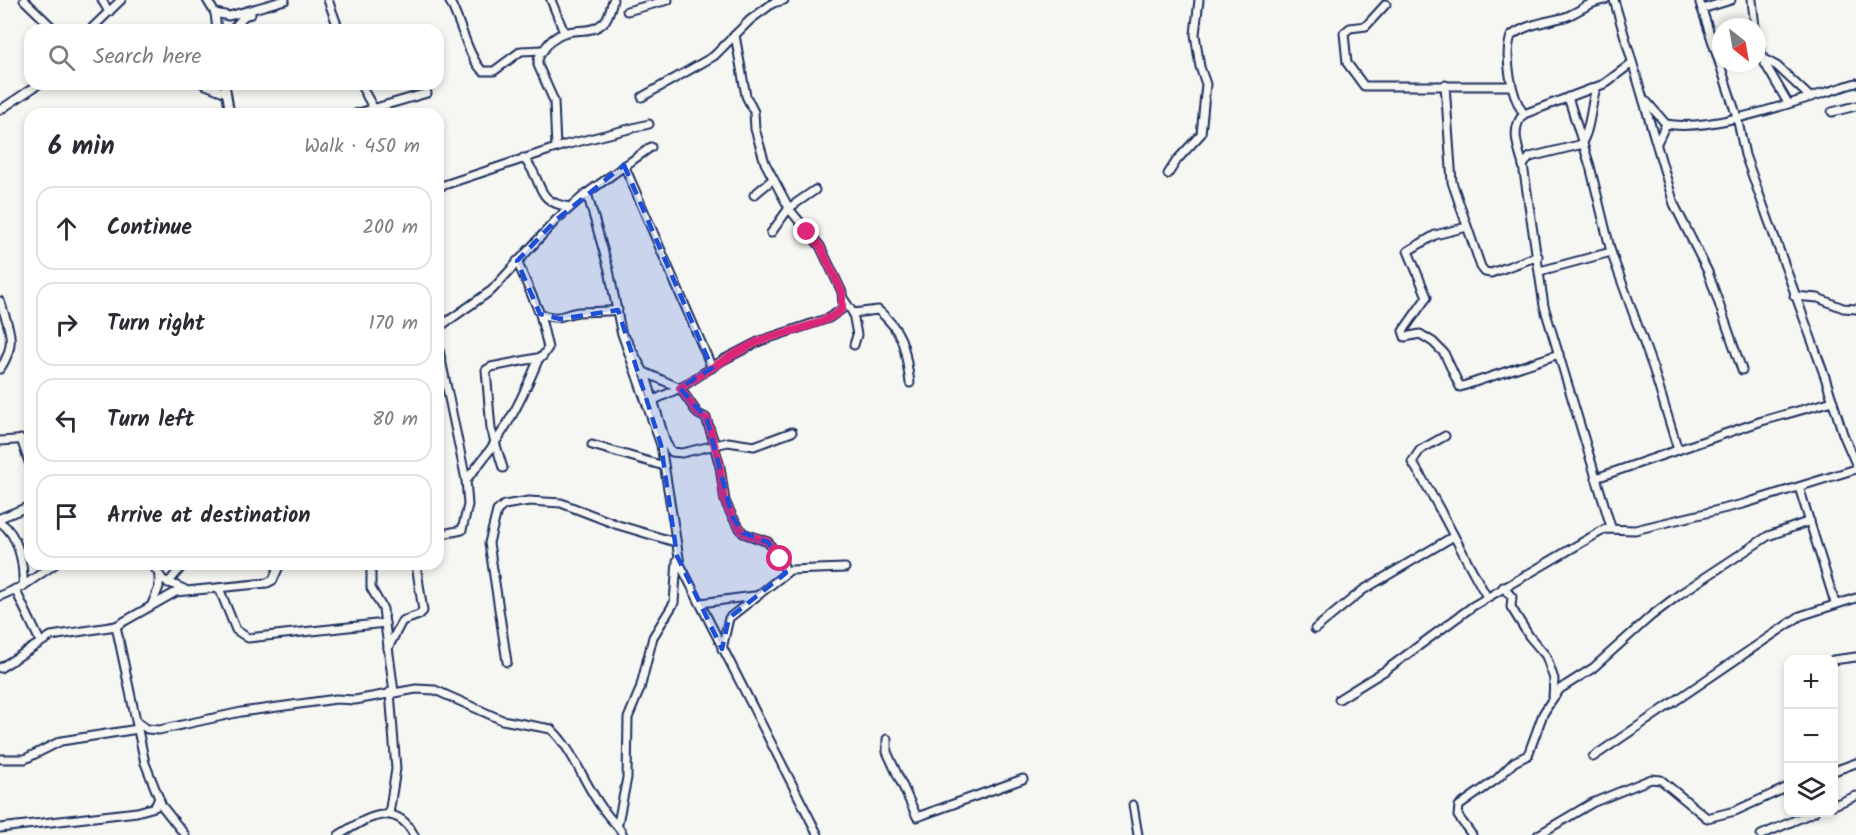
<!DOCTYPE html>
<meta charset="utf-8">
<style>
:root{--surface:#fff;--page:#f2f2f3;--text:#2b2b33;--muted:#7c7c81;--line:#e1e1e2}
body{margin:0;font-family:Kalam,sans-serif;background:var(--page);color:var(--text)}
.controls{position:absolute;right:18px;bottom:18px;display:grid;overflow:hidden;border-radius:12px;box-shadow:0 3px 9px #0003}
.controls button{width:54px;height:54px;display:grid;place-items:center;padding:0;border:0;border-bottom:2px solid var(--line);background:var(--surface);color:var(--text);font:30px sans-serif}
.compass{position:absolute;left:1712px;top:18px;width:54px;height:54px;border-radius:50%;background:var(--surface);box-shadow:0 3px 9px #0003;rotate:149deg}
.stop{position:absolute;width:18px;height:18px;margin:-14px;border:4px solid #db2777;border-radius:50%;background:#fff}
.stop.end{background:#db2777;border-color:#fff;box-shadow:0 2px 6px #0008}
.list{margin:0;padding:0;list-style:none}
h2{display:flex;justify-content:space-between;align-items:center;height:78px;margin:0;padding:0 24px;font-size:26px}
h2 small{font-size:20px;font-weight:400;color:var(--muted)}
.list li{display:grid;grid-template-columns:39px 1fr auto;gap:18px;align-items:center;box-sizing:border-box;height:84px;margin:0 12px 12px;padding:0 12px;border:2px solid var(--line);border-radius:18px}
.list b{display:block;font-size:22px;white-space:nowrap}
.list em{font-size:20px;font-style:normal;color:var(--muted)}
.icon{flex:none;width:33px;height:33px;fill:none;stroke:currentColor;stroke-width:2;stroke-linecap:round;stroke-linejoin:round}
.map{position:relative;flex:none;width:1856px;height:835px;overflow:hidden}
.search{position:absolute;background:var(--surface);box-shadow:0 3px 9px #0003;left:24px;top:24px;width:420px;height:66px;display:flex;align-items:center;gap:15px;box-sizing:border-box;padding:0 21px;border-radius:18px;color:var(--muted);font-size:22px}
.panel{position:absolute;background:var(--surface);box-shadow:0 3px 9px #0003;left:24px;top:108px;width:420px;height:462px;border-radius:18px}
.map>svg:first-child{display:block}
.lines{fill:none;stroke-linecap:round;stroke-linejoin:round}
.minor-casing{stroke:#1b2f5e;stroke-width:11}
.minor{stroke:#f6f6f2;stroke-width:7}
.route{stroke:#db2777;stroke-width:8}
.marked{fill:#1d4ed8;fill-opacity:0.2;stroke:#1d4ed8;stroke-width:4.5;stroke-dasharray:12 8;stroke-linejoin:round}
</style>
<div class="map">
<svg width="1856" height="835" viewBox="0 0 1856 835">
<rect width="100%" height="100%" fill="#f6f6f2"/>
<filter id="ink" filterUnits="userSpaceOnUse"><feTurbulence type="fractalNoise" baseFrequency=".0167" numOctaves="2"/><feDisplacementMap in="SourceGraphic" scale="12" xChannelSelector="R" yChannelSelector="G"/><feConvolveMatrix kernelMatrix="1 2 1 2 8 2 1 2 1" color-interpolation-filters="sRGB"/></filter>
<g filter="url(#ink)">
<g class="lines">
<!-- minor casing -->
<g class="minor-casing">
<g id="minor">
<polyline points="24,0 55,30"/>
<polyline points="102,0 109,12"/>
<polyline points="207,0 215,13 217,30"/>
<polyline points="328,0 339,30"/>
<path d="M449,0C460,19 469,60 483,71H494L521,51L543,50"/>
<polyline points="551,0 564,32"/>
<polyline points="1614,0 1674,204 1708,272 1742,370"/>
<polyline points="1699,0 1737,117 1745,155 1825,377 1843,434 1856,464"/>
<polyline points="1752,0 1755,27"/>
<polyline points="1386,4 1366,26 1350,28 1344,33 1347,63 1364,86 1511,86"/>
<polyline points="1702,9 1731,0"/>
<polyline points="627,11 668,0"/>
<polyline points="215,13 229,16 285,0"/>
<polyline points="90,30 121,0"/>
<polyline points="232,30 244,16 251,14"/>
<polyline points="1757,37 1764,62 1788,103"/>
<polyline points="1762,58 1777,66 1810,97"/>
<polyline points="203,84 226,93"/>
<polyline points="225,84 230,114"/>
<polyline points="360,84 374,109"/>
<polyline points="1445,85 1452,182 1481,267 1485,272 1491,273 1538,256"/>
<polyline points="642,97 714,56 750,20 773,3 784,0"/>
<polyline points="1568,97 1590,166 1611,252 1653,368 1678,450"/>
<path d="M1647,102L1666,124C1714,133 1807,97 1856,83"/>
<polyline points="0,110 39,84"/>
<polyline points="1832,112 1856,106"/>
<polyline points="355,114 427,93"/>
<path d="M1524,114C1511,97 1504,56 1511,36C1526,24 1547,22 1565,17C1579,12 1590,1 1605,0"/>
<path d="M1582,142C1590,131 1591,104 1596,88"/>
<polyline points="1657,143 1666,124"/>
<polyline points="1583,144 1530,157 1523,165 1544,306 1611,527"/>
<path d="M556,148L554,101L538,65C537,58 541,53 545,48C564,20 588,39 604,22C609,17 611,7 613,0"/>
<path d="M523,158C545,179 532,202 570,207"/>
<polyline points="624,165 712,368"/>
<path d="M1523,165C1518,149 1510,127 1524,114L1604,84L1632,63"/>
<polyline points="1168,174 1177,160 1201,134 1206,84 1200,67 1195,34 1199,0"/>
<polyline points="438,187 565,145 649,124"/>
<polyline points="587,193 609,270 621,331 661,445 680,564 818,835"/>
<polyline points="754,195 773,179"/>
<polyline points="1467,227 1435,235 1408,251 1427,297 1403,331 1405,337 1420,334 1433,342 1444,353 1460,387 1559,354"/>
<polyline points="771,233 789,208 815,190"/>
<polyline points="1540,271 1611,252"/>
<polyline points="1794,296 1818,298 1843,308 1856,309"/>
<path d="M843,298L853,313L878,310C905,333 905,349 910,383"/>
<path d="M0,301C9,329 18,342 0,369"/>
<polyline points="853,313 857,335 854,345"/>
<path d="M540,314C562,321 559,315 578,312C591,311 604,312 618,310"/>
<polyline points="438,328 492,290 556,220 587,193 651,147"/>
<polyline points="626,339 646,376 666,443 672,452 682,453 728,442 754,446 792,432"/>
<polyline points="438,345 466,480 468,505 462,530 438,535"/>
<polyline points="644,372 680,388"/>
<polyline points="680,388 698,414 706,418 715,445"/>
<polyline points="654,400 682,387 723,360 760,341 829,318 842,309 843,304 842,292 820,246 790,210 765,163 755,129 754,112 746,96 735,35"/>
<path d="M1445,436L1420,450L1412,462C1440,505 1461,552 1487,597"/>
<polyline points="21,439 30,465"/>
<polyline points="0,441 30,439"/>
<polyline points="592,445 664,466"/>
<polyline points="714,445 720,467 725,501 732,516 743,533 768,542 783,563 786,573"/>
<polyline points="503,468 491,429 486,370 491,367 542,357 548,348 540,314 517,261"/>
<polyline points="1596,478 1762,421 1833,401"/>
<path d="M466,480C502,438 518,409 539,358"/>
<polyline points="1799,487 1835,603"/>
<polyline points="0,518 30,506"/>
<path d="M0,522C19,535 24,564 23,586"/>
<polyline points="152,564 163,580 184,589"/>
<polyline points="371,564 371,588 383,609 394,692"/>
<polyline points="168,583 184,564"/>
<polyline points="219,588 236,630 248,638 385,623"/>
<polyline points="15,589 40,641"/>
<polyline points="0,596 23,586 55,564"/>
<polyline points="701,603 754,596"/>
<polyline points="152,604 159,587 159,575"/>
<polyline points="116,626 145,763 162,806 185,835"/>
<polyline points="1315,629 1363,590 1454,536"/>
<polyline points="388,648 402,621 419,615 423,611 416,564"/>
<polyline points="722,649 729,618 790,570 845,568"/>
<polyline points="1833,660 1856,657"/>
<polyline points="507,662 489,543 497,511 504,505 529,501 561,503 618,525 675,542"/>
<polyline points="0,668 51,636 116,626 176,592 267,583 273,580 280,564"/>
<polyline points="1553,698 1560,689 1593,668 1651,616 1680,594 1768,536 1810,521"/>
<polyline points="1339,699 1386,670 1473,606 1605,529 1635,530 1743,504 1856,469"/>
<path d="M137,722L147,729L159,730L241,712L336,699L355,700L416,689L435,690L502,720L551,729C575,751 585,788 606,813C612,822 618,824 623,835"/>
<polyline points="887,739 887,752 917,817 1023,779"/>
<polyline points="1593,757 1800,616 1856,598"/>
<polyline points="0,759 25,759 61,741 138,729"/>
<polyline points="1834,771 1856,763"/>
<polyline points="1133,805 1138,835"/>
<polyline points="1834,805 1856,796"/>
<polyline points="389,814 396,769 390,692"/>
<polyline points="618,823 627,778 628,718 640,689 653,637 674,603 677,561"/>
<polyline points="0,828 137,812 155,807 159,798"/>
<path d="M339,835C365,819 395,799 414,835"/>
<polyline points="1472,835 1458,816 1459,806 1497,779 1514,762 1528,755 1543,714 1553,698 1554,679 1546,656 1529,636 1511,607 1512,597 1503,587"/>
<polyline points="1538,835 1592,803 1651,779 1661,780 1707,818 1735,811 1788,787"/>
<polyline points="1761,835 1814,812"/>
</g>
</g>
<!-- minor -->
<use href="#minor" class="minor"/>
</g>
</g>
<g class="lines" filter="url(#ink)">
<!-- route -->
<path class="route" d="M780,559L768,542L743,533L732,516L724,501L719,461L707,419L698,414L680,388C706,372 731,354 760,341C785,330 821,328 842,309V292L820,246L807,232"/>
</g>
<!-- marked area -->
<path class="marked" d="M624,165L712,368L680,388L707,419L732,516L743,533L768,542L786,573L729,618L722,649L677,556L661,445L618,310L560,319L540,314L517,261L556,220Z"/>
</svg>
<div class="controls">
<button>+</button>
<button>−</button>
<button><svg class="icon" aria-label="layers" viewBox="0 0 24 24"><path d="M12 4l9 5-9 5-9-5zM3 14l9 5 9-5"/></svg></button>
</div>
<svg class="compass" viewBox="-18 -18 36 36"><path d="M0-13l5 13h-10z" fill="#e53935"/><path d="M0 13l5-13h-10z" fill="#7c7c81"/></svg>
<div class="stop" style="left:780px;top:559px"></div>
<div class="stop end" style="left:807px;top:232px"></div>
<div class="search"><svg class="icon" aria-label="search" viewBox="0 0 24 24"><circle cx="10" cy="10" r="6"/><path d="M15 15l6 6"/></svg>Search here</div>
<section class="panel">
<h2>6 min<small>Walk · 450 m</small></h2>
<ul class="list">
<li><svg class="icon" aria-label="ahead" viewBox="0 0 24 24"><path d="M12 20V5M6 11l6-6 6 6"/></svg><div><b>Continue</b></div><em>200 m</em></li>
<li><svg class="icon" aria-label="right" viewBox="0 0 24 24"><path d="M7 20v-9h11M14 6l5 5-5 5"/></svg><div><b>Turn right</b></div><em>170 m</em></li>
<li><svg class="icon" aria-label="left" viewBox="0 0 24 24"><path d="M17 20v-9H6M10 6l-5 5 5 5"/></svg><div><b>Turn left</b></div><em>80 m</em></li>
<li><svg class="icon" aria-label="arrive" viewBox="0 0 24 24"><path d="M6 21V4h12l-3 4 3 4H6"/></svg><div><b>Arrive at destination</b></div></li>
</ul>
</section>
</div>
